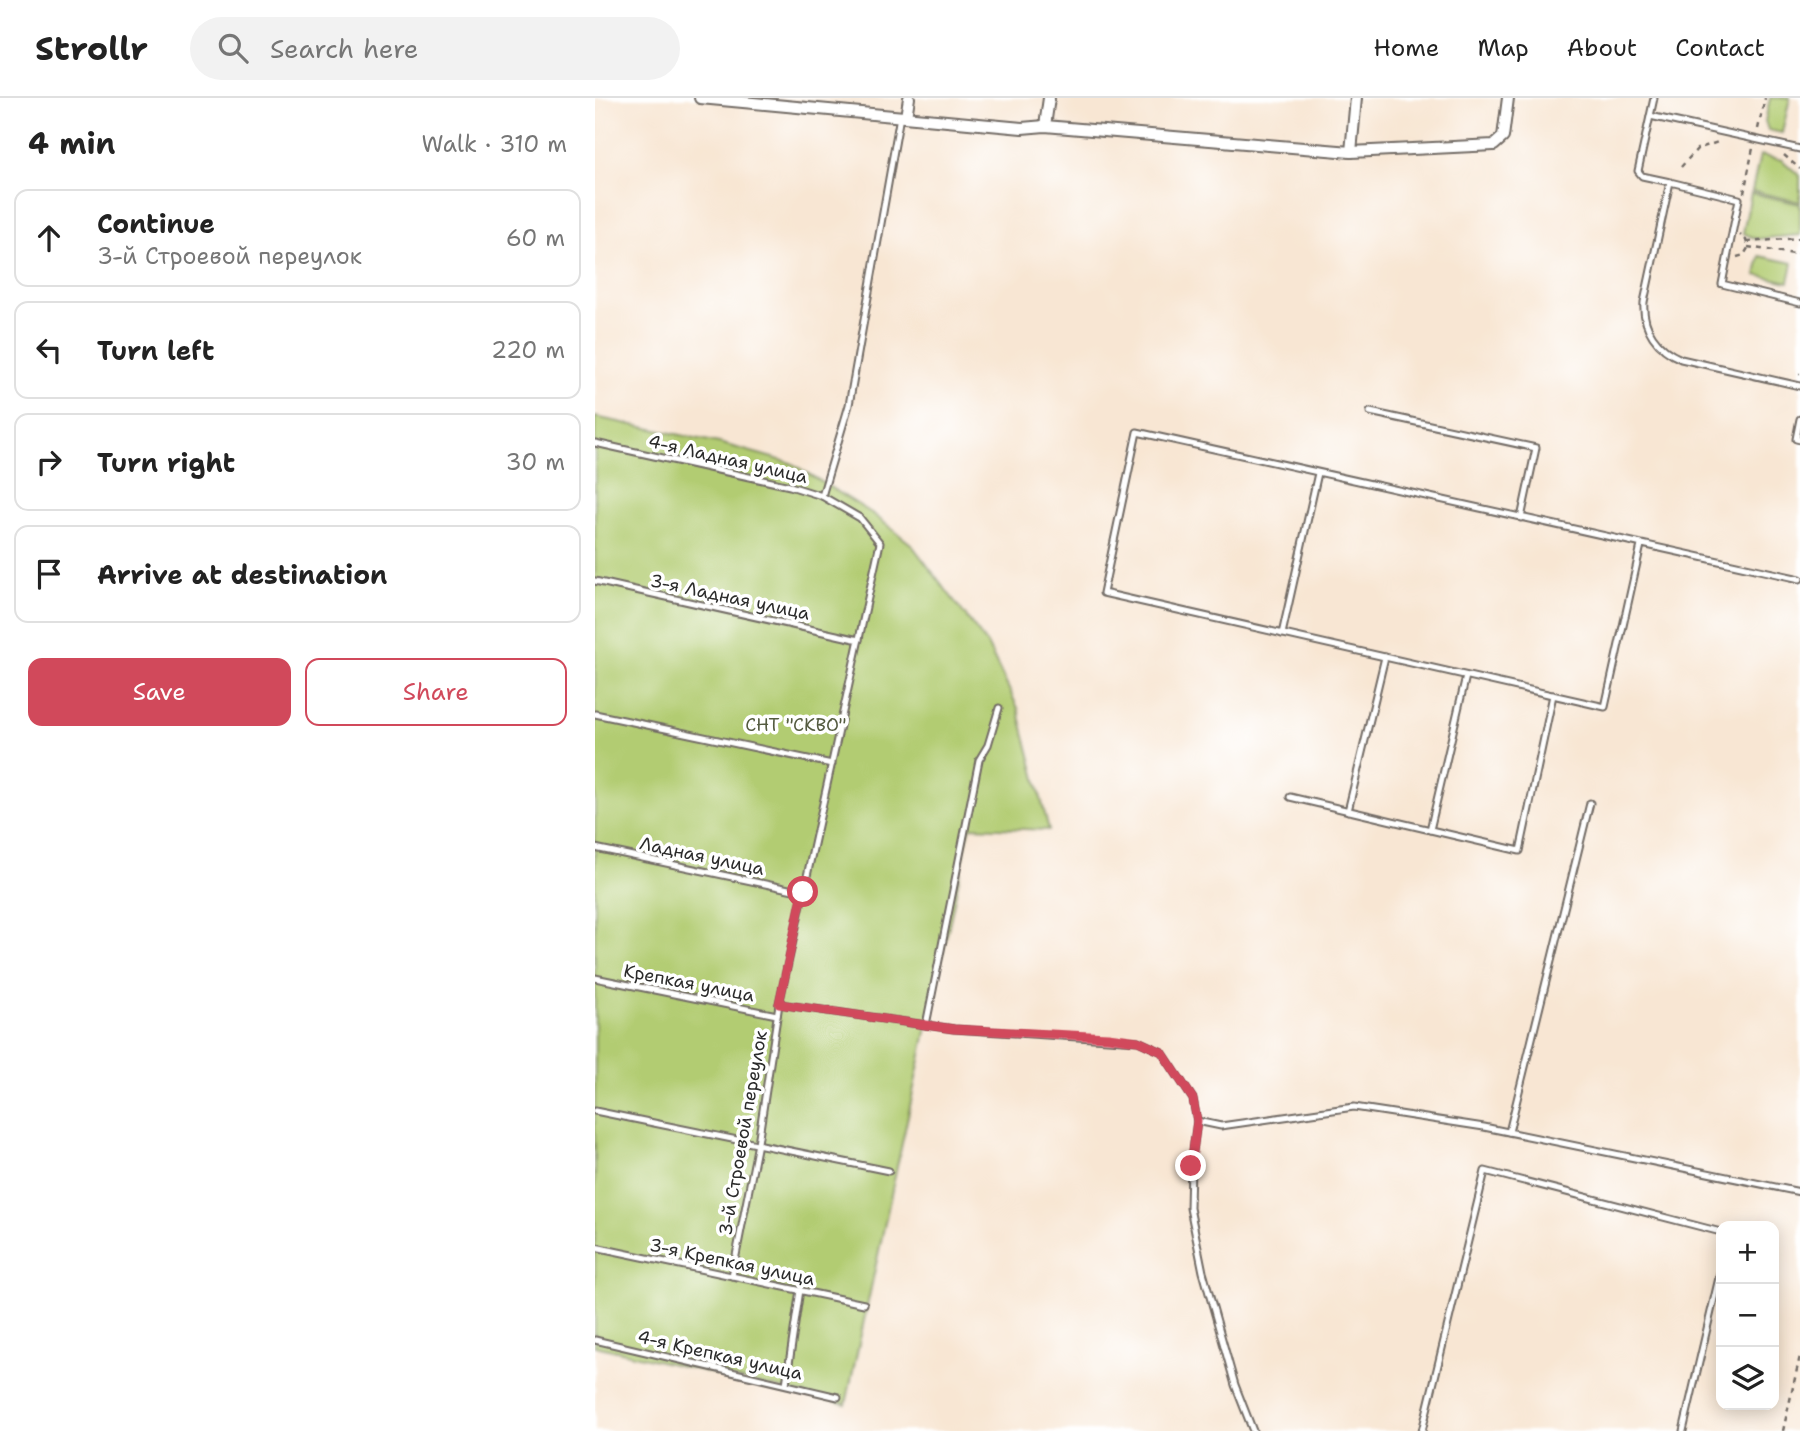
<!DOCTYPE html>
<meta charset="utf-8">
<style>
:root{--surface:#fff;--page:#f2f2f2;--text:#222;--muted:#767676;--line:#e0e0e0;--accent:#d1495b}
body{margin:0;font-family:"Shantell Sans",sans-serif;background:var(--page);color:var(--text)}
.controls{position:absolute;right:21px;bottom:21px;display:grid;overflow:hidden;border-radius:14px;box-shadow:0 4px 18px #0003}
.controls button{width:63px;height:63px;display:grid;place-items:center;padding:0;border:0;border-bottom:2px solid var(--line);background:var(--surface);color:var(--text);font:35px sans-serif}
.stop{position:absolute;width:21px;height:21px;margin:-16px;border:5px solid #d1495b;border-radius:50%;background:#fff}
.stop.end{background:#d1495b;border-color:#fff;box-shadow:0 2px 7px #0008}
.list{margin:0;padding:0;list-style:none}
h2{display:flex;justify-content:space-between;align-items:center;height:91px;margin:0;padding:0 28px;font-size:30px}
h2 small{font-size:23px;font-weight:400;color:var(--muted)}
.list li{display:grid;grid-template-columns:46px 1fr auto;gap:21px;align-items:center;box-sizing:border-box;height:98px;margin:0 14px 14px;padding:0 14px;border:2px solid var(--line);border-radius:14px}
.list b{display:block;font-size:26px;white-space:nowrap}
.list p{margin:0;font-size:23px;white-space:nowrap;color:var(--muted)}
.list em{font-size:23px;font-style:normal;color:var(--muted)}
.actions{display:flex;gap:14px;padding:21px 28px}
.actions a{flex:1;padding:16px 0;border:2px solid var(--accent);border-radius:14px;text-align:center;font-size:24px;color:var(--accent)}
.actions .main{background:var(--accent);color:#fff}
.icon{flex:none;width:38px;height:38px;fill:none;stroke:currentColor;stroke-width:2;stroke-linecap:round;stroke-linejoin:round}
.map{position:relative;flex:none;width:1205px;height:1333px;overflow:hidden}
header{display:flex;align-items:center;gap:42px;box-sizing:border-box;height:98px;padding:0 35px;background:var(--surface);border-bottom:2px solid var(--line)}
header strong{font-size:33px}
nav{display:flex;gap:38px;margin-inline-start:auto;font-size:24px}
.search{width:490px;height:63px;background:var(--page);display:flex;align-items:center;gap:18px;box-sizing:border-box;padding:0 24px;border-radius:38px;color:var(--muted);font-size:26px}
main{display:flex}
aside{flex:1;background:var(--surface)}
.map>svg:first-child{display:block}
.green{fill:#b2cc72;stroke:#6e7c4e;stroke-width:2}
.lines{fill:none;stroke-linecap:round;stroke-linejoin:round}
.lane-casing{stroke:#736c66;stroke-width:9}
.street-casing{stroke:#736c66;stroke-width:14}
.path{stroke:#736c66;stroke-width:2.5;stroke-dasharray:5 5;stroke-linecap:butt}
.lane{stroke:#fff;stroke-width:5}
.street{stroke:#fff;stroke-width:10}
.route{stroke:#d1495b;stroke-width:9}
.labels{text-anchor:middle;stroke-width:7;stroke-linejoin:round;paint-order:stroke}
.street-label{font-size:18px;fill:#2b2b2b;stroke:#fff}
.park-label{font-size:18px;fill:#545b40;stroke:#fff}
</style>
<header>
<strong>Strollr</strong>
<div class="search"><svg class="icon" aria-label="search" viewBox="0 0 24 24"><circle cx="10" cy="10" r="6"/><path d="M15 15l6 6"/></svg>Search here</div>
<nav><a>Home</a><a>Map</a><a>About</a><a>Contact</a></nav>
</header>
<main>
<aside>
<h2>4 min<small>Walk · 310 m</small></h2>
<ul class="list">
<li><svg class="icon" aria-label="ahead" viewBox="0 0 24 24"><path d="M12 20V5M6 11l6-6 6 6"/></svg><div><b>Continue</b><p>3-й Строевой переулок</p></div><em>60 m</em></li>
<li><svg class="icon" aria-label="left" viewBox="0 0 24 24"><path d="M17 20v-9H6M10 6l-5 5 5 5"/></svg><div><b>Turn left</b></div><em>220 m</em></li>
<li><svg class="icon" aria-label="right" viewBox="0 0 24 24"><path d="M7 20v-9h11M14 6l5 5-5 5"/></svg><div><b>Turn right</b></div><em>30 m</em></li>
<li><svg class="icon" aria-label="arrive" viewBox="0 0 24 24"><path d="M6 21V4h12l-3 4 3 4H6"/></svg><div><b>Arrive at destination</b></div></li>
</ul>
<div class="actions"><a class="main">Save</a><a>Share</a></div>
</aside>
<div class="map">
<svg width="1205" height="1333" viewBox="0 0 1205 1333">
<rect width="100%" height="100%" fill="#fff"/>
<filter id="ink" filterUnits="userSpaceOnUse"><feTurbulence type="fractalNoise" baseFrequency=".0143" numOctaves="2"/><feDisplacementMap in="SourceGraphic" scale="14" xChannelSelector="R" yChannelSelector="G"/><feConvolveMatrix kernelMatrix="1 2 1 2 8 2 1 2 1" color-interpolation-filters="sRGB"/></filter>
<filter id="wash" filterUnits="userSpaceOnUse"><feTurbulence type="fractalNoise" baseFrequency=".00686" numOctaves="4" result="noise"/><feDisplacementMap in="SourceGraphic" scale="28" xChannelSelector="R" yChannelSelector="G"/><feGaussianBlur stdDeviation="1.57" result="paint"/><feColorMatrix in="noise" values="0 0 0 0 0 0 0 0 0 0 0 0 0 0 0 0 0 1.4 0 .05"/><feComposite in="paint" operator="in"/></filter>
<g filter="url(#wash)">
<rect width="100%" height="100%" fill="#f8e6d3"/>
<!-- green -->
<g class="green">
<polygon points="1175,0 1195,0 1187,35 1173,32 1170,23"/>
<polygon points="1165,57 1187,62 1205,78 1205,104 1157,93"/>
<polygon points="1156,95 1205,106 1205,137 1161,141 1148,135"/>
<polygon points="1165,158 1198,165 1194,184 1161,177"/>
<polygon points="0,319 124,345 196,365 278,416 316,446 392,546 423,610 454,732 375,729 251,1306 0,1248"/>
</g>
</g>
<g filter="url(#ink)">
<g class="lines">
<!-- lane casing -->
<g class="lane-casing">
<g id="lane">
<path d="M1059,0L1043,73L1047,78L1075,84L1049,204C1047,230 1062,251 1086,261L1205,288"/>
<polyline points="1055,18 1205,51"/>
<polyline points="1075,84 1144,101 1127,186 1205,205"/>
<polyline points="775,314 941,350 926,420"/>
<polyline points="1205,321 1201,341 1205,342"/>
<polyline points="0,345 195,388 227,398 265,420 285,445 184,906 163,1045 137,1178"/>
<polyline points="227,398 254,307 305,18"/>
<polyline points="1046,447 1010,609 508,495 542,334 1205,481"/>
<polyline points="0,483 264,542"/>
<polyline points="687,536 723,375"/>
<polyline points="0,616 237,666"/>
<polyline points="695,699 925,753 958,597"/>
<polyline points="753,713 790,559"/>
<polyline points="835,732 871,578"/>
<polyline points="0,750 208,794"/>
<polyline points="0,880 182,917"/>
<polyline points="184,906 359,931 543,943 567,954 598,1001 602,1023 596,1068 595,1110 608,1174 640,1287 658,1333"/>
<polyline points="331,927 384,662 393,647 404,610"/>
<polyline points="0,1013 294,1073"/>
<polyline points="602,1023 626,1028 759,1009 889,1029 1205,1094"/>
<polyline points="914,1034 995,705"/>
<polyline points="0,1149 269,1206"/>
<polyline points="0,1242 243,1299"/>
<polyline points="191,1286 205,1192"/>
<polyline points="827,1333 890,1073 1126,1134"/>
<polyline points="1088,1333 1126,1171"/>
</g>
</g>
<!-- street casing -->
<g class="street-casing">
<g id="street">
<polyline points="105,0 427,30 450,28 756,54 899,47 908,39 913,0"/>
<polyline points="311,19 314,0"/>
<polyline points="450,28 454,0"/>
<polyline points="756,54 761,0"/>
</g>
</g>
<!-- path -->
<g class="path">
<polyline points="1163,31 1170,0"/>
<polyline points="1189,57 1205,71"/>
<polyline points="1086,69 1102,51 1126,43"/>
<polyline points="1149,95 1158,50"/>
<polyline points="1152,144 1205,140"/>
<polyline points="1153,149 1205,157"/>
<polyline points="1142,159 1149,157 1153,150 1151,142 1145,137"/>
<polyline points="1204,276 1205,276"/>
<polyline points="1188,1333 1205,1258"/>
</g>
<!-- lane -->
<use href="#lane" class="lane"/>
<!-- street -->
<use href="#street" class="street"/>
</g>
</g>
<g class="lines" filter="url(#ink)">
<!-- route -->
<polyline class="route" points="208,794 184,906 359,931 513,939 543,943 567,954 598,1001 602,1023 596,1068"/>
</g>
<g class="labels">
<!-- street labels -->
<g class="street-label">
<text transform="translate(133 361) rotate(13)" y="6">4-я Ладная улица</text>
<text transform="translate(135 499) rotate(12)" y="6">3-я Ладная улица</text>
<text transform="translate(107 758) rotate(12)" y="6">Ладная улица</text>
<text transform="translate(94 885) rotate(11)" y="6">Крепкая улица</text>
<text transform="translate(148 1035) rotate(-80)" y="6">3-й Строевой переулок</text>
<text transform="translate(137 1164) rotate(12)" y="6">3-я Крепкая улица</text>
<text transform="translate(125 1257) rotate(13)" y="6">4-я Крепкая улица</text>
</g>
<!-- park labels -->
<g class="park-label">
<text x="201" y="633">СНТ "СКВО"</text>
</g>
</g>
</svg>
<div class="controls">
<button>+</button>
<button>−</button>
<button><svg class="icon" aria-label="layers" viewBox="0 0 24 24"><path d="M12 4l9 5-9 5-9-5zM3 14l9 5 9-5"/></svg></button>
</div>
<div class="stop" style="left:208px;top:794px"></div>
<div class="stop end" style="left:596px;top:1068px"></div>
</div>
</main>
